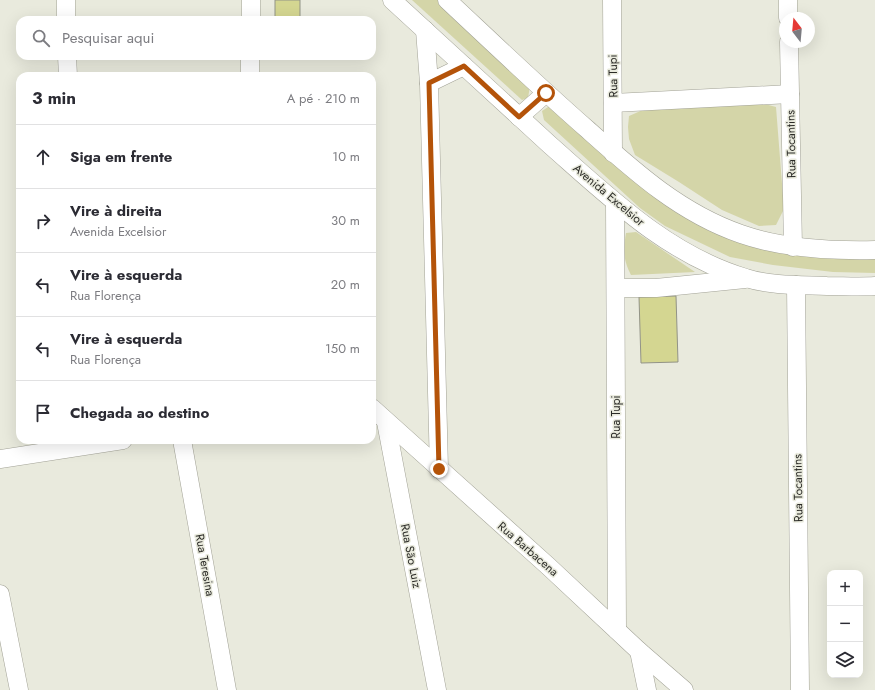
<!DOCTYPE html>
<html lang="pt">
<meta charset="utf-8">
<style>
:root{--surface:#fff;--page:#f2f2f3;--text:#2b2b33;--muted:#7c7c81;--line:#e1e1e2}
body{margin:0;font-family:Jost,sans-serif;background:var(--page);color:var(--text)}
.controls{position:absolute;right:12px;bottom:12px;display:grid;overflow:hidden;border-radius:8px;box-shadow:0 4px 16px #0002}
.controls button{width:36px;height:36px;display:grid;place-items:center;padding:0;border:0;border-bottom:1px solid var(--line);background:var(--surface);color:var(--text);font:20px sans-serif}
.compass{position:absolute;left:779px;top:12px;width:36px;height:36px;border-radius:50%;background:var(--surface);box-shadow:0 4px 16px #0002;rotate:344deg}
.stop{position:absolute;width:12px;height:12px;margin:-9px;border:3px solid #b45309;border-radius:50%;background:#fff}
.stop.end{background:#b45309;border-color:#fff;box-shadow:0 1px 4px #0008}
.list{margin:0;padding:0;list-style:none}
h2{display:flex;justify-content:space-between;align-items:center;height:52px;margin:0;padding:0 16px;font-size:17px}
h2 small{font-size:13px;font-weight:400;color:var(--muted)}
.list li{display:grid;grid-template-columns:26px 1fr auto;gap:12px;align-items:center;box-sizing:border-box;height:64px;padding:0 16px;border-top:1px solid var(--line)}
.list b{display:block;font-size:15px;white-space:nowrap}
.list p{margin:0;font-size:13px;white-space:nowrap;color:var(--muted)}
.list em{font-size:13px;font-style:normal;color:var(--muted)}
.icon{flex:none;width:22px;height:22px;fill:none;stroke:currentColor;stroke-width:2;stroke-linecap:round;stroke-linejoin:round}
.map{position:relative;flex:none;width:875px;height:690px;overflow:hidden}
.search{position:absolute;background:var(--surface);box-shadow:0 4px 16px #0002;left:16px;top:16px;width:360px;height:44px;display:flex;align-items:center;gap:10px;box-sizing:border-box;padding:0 14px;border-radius:12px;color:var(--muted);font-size:15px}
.panel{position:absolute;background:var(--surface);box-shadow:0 4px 16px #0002;left:16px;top:72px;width:360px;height:372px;border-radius:12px}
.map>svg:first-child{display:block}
.green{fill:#d4d5a8}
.building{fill:#d4d691;stroke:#929387}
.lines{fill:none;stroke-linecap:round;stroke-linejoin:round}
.minor-casing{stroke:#a2a296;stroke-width:19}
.minor{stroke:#fff;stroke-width:18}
.route{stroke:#b45309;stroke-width:5}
.labels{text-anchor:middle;stroke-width:3;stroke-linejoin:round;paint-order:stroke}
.street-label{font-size:12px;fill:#2b2b27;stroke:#e9eadd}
</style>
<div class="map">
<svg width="875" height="690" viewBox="0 0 875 690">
<rect width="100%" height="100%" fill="#e9eadd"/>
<!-- green -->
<g class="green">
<polygon points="412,0 438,0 530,86 528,98 522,100"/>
<polygon points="761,103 776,107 784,209 776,225 759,226 722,210 679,182 635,155 629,139 628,127 629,116 645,109"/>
<polygon points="551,105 738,240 875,254 875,273 833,272 773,265 730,257 665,226 640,208 544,120 542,111"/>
<path d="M636,232L695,272L631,275C623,259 623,251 626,233Z"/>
</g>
<!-- building -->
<g class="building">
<rect x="275" y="0" width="25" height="20"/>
<polygon points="676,296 678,362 641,363 639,297"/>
</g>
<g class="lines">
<!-- minor casing -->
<g class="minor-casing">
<g id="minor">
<polyline points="66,0 66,20"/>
<path d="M392,0C445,48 497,97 550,145C609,197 668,255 746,278C771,286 800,285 827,286C843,286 859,287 875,286"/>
<path d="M447,0C493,43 539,87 587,129C634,171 680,213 741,234C781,248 832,251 875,250"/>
<polyline points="612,0 613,153"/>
<polyline points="788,0 788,18"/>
<polyline points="251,20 251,0"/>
<polyline points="425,30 429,83 439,469"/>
<polyline points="789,42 793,247"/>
<polyline points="67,56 68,76"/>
<polyline points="250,76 250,56"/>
<polyline points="429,83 464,66"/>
<polyline points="613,103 790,94"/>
<polyline points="519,117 546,93"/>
<polyline points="615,203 617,630"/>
<polyline points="796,285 800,690"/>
<polyline points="616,288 656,288 745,279"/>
<polyline points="372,408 548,566 639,651 684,690"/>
<polyline points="386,422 437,690"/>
<polyline points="182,440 227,690"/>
<polyline points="0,459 123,440"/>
<polyline points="0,594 19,690"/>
<polyline points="639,651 647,690"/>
</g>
</g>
<!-- minor -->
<use href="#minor" class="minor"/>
</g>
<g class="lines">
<!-- route -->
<polyline class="route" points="439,469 429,83 464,66 519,117 546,93"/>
</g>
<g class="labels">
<!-- street labels -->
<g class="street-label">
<text transform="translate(613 76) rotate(-91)" y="4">Rua Tupi</text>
<text transform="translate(791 144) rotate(-91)" y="4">Rua Tocantins</text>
<text transform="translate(609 195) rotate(40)" y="4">Avenida Excelsior</text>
<text transform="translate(616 417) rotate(-90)" y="4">Rua Tupi</text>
<text transform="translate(798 488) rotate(-91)" y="4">Rua Tocantins</text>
<text transform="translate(528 549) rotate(41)" y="4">Rua Barbacena</text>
<text transform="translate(411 556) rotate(79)" y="4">Rua São Luiz</text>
<text transform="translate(205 565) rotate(80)" y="4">Rua Teresina</text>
</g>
</g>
</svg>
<div class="controls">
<button>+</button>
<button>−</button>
<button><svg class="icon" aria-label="layers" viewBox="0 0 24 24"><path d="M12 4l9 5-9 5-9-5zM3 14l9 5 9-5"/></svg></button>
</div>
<svg class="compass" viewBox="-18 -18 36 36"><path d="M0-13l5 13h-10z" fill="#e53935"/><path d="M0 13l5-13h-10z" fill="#7c7c81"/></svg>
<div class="stop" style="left:546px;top:93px"></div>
<div class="stop end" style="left:439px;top:469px"></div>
<div class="search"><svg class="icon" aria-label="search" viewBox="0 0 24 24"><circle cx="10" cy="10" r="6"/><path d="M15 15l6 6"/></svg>Pesquisar aqui</div>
<section class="panel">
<h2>3 min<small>A pé · 210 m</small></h2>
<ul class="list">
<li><svg class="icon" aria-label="ahead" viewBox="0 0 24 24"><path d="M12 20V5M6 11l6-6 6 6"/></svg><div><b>Siga em frente</b></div><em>10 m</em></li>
<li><svg class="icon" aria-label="right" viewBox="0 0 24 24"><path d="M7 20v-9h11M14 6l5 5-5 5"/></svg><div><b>Vire à direita</b><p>Avenida Excelsior</p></div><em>30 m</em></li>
<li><svg class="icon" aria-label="left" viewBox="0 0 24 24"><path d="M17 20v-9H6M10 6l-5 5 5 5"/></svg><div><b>Vire à esquerda</b><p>Rua Florença</p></div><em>20 m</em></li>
<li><svg class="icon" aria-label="left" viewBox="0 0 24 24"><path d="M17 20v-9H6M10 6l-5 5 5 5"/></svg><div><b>Vire à esquerda</b><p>Rua Florença</p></div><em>150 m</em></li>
<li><svg class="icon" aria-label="arrive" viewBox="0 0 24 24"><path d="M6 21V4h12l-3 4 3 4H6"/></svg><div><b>Chegada ao destino</b></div></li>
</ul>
</section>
</div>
